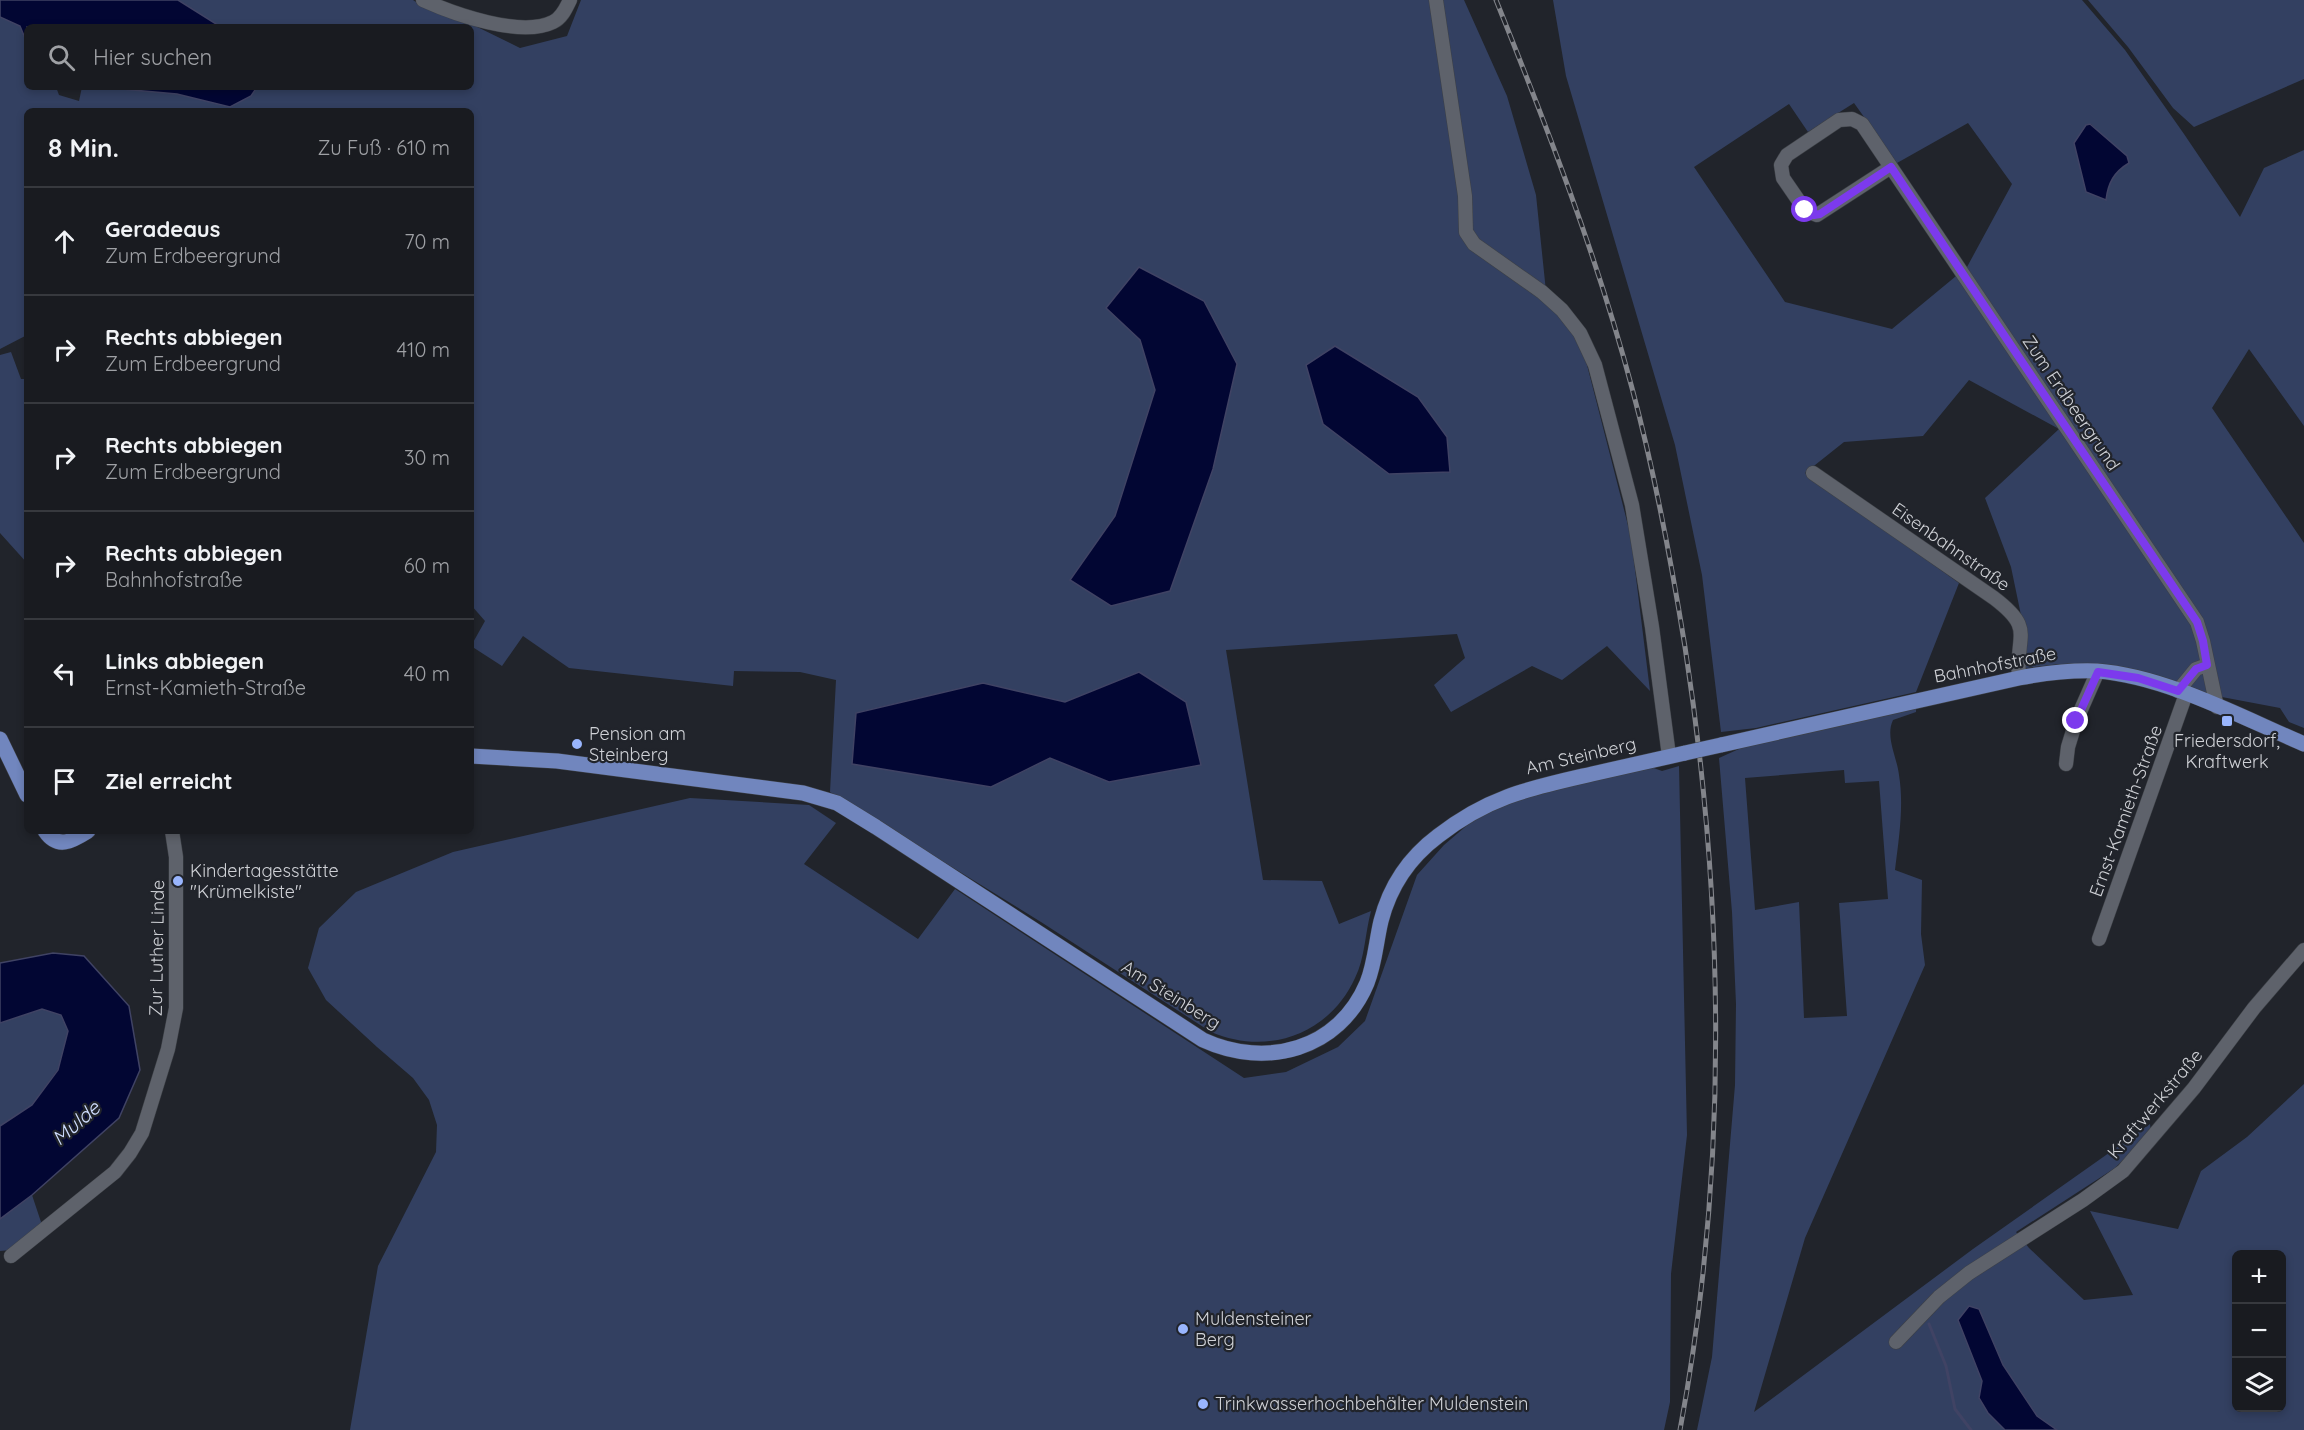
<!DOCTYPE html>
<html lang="de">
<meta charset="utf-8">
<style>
:root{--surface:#191b20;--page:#26282d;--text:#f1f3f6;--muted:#9fa1a5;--line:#37393e}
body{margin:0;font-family:Quicksand,sans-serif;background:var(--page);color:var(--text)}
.controls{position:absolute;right:18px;bottom:18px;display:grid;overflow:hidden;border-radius:9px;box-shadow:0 3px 9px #0003}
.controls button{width:54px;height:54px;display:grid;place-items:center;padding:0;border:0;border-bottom:2px solid var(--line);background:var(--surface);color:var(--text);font:30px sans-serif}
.stop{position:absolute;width:18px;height:18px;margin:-14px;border:4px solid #7c3aed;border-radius:50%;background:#fff}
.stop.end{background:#7c3aed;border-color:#fff;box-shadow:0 2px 6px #0008}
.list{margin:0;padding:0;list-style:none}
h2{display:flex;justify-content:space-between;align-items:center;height:78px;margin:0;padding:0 24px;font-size:26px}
h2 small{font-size:20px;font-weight:400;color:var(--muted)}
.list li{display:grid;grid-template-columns:39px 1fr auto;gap:18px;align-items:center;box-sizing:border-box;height:108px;padding:0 24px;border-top:2px solid var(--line)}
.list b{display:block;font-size:22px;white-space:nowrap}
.list p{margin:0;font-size:20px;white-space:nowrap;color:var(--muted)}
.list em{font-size:20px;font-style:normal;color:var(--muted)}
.icon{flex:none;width:33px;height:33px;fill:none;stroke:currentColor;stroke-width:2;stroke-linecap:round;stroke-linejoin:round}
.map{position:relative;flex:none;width:2304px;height:1430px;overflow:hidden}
.search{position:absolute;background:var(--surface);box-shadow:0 3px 9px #0003;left:24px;top:24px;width:450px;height:66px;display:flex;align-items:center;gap:15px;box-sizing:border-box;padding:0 21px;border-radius:9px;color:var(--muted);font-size:22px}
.panel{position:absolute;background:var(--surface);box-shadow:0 3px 9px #0003;left:24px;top:108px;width:450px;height:726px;border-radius:9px}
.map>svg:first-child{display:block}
.green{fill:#334061;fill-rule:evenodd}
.water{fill:#020633;stroke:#404364;stroke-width:1.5}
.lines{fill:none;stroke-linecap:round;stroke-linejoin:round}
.stream{stroke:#404364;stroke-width:3}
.minor-casing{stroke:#3d4046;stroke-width:15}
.major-casing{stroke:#3d4046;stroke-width:16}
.minor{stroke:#5e626b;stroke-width:14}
.major{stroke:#7186be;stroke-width:15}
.rail-casing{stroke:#83858b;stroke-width:5}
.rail{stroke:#21242b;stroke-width:3;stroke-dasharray:9;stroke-linecap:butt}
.major-bridge-casing{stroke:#3d4046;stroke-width:16;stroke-linecap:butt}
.major-bridge{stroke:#7186be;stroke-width:15}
.route{stroke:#7c3aed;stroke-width:8}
.poi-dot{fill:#99b5fd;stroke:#21242b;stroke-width:2}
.labels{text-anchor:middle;stroke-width:4.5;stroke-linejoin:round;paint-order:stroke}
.street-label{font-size:18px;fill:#cfd1d6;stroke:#21242b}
.poi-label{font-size:18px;fill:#cfd1d6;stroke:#21242b;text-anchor:start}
.water-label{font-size:20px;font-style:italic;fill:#d0deff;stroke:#21242b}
</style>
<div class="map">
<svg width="2304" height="1430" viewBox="0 0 2304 1430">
<rect width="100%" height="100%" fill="#21242b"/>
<!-- green -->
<g class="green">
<path d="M178,0H413L425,8L461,19L520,48L567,36L581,0H1464L1507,96L1536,195L1547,301L1570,328L1585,357L1631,537L1650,691L1607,646L1562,680L1532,666L1451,712L1434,685L1465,658L1457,634L1226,650L1263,880L1322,881L1339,924L1371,911C1365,933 1365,958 1355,978C1329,1035 1267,1056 1211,1032L1041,922L830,792L836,680L800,672L734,671L733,686L569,668L523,636L502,666L471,646L485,621L471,605V111H27V335L0,349V17L20,26L27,43V87H56L59,95L79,101L82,87H122L123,89L177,94L230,107L256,87H471V27H221ZM1106,308L1237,364L1070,580L1115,516L1155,390L1140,340ZM1139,672L1109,782L1050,758L991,787L852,763L856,713L983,683L1065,702Z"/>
<path d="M1553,0H2082L2125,50L2184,134L2240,217L2264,168L2304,150V426L2249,349L2212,408L2304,543V728L2289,722L2280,708L2206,694L2127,668L2098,664H2061L2025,668L2022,620L2011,567L1985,498L2059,429L1969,380L1923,436L1844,442L1805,473L1959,583L1916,692L1756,728L1721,732L1702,575L1675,445L1566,76ZM1854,103L1897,163L1968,123L2012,184L1967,267L1892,329L1785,302L1694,167L1789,104L1808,132ZM2091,124L2129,163C2114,172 2108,183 2106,200Z"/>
<polygon points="2088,0 2304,0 2304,79 2194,127 2173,108 2128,47"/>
<polygon points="11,352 21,379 27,379 27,563 0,533 0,355"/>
<path d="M1916,706V712L1893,720C1885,737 1897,757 1899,775C1904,806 1899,838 1895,870L1922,880L1921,934L1925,965L1805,1238L1754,1412L1973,1249L2150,1124L2151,1132L2115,1168L2016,1232L2029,1248L2084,1300L2133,1295L2090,1211L2178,1229L2201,1171L2247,1137L2304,1084V1430H2057L2037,1416L2003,1365L1979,1309L1958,1320L1982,1381L1979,1399L1988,1413L2005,1430H1697L1712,1357L1735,1085L1736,1004L1732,912L1719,758L1750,744ZM1844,770L1845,783L1879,781L1888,899L1839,903L1847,1016L1804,1018L1799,902L1755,910L1745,778ZM2236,1254H2282V1408H2236Z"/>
<polygon points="1679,766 1687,1135 1671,1274 1670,1402 1664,1430 350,1430 378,1266 436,1152 437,1125 429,1100 413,1078 377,1047 326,1000 308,968 319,928 356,892 453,852 690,798 809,805 836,823 804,864 918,939 955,889 1244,1078 1286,1072 1338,1047 1365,1021 1417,875 1444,845 1479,815 1504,802 1651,767 1662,771"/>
<polygon points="42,1009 61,1015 68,1031 58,1069 32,1105 0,1126 0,1023"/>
<polygon points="32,1195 42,1225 11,1250 0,1251 0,1219"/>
</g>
<!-- water -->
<g class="water">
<polygon points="0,0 178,0 221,27 27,27 27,43 20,26 0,17"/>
<polygon points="122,87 257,87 251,96 230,107 177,94 122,89"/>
<path d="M2090,124L2127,156L2129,163C2114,172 2108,183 2106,200L2086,192L2074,143L2086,125Z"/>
<polygon points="1139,267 1204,301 1237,364 1213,469 1170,591 1111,606 1070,580 1115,516 1155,390 1140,340 1106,308"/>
<polygon points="1335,346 1418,397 1447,437 1450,472 1389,474 1323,424 1306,365"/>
<polygon points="1139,672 1186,702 1201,765 1109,782 1050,758 991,787 852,764 856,713 983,683 1065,702"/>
<polygon points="53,953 84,956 129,1006 140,1070 119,1118 32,1195 0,1219 0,1126 32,1105 58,1070 68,1031 61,1015 42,1009 0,1023 0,963"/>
<polygon points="1969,1306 1979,1309 2003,1365 2037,1416 2057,1430 2005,1430 1988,1413 1979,1398 1982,1381 1958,1320"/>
</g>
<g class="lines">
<!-- stream -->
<polyline class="stream" points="1929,1324 1946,1366 1955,1409 1971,1430"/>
<!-- minor casing -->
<g class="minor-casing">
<g id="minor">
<path d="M423,0C454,14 521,38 553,22C562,18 566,8 570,0"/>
<polyline points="1436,0 1465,196 1466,232 1474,244 1542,292 1562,310 1580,333 1595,365 1632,505 1652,627 1669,756"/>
<polyline points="1891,167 1817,215 1805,210 1783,178 1781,165 1787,155 1839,120 1852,119 1862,124 2197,622 2203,641 2217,707"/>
<path d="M1813,473L1994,598C2036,630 2015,634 2019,678"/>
<polyline points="2178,691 2196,669 2207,665"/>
<polyline points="2066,764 2068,747 2076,721 2098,671"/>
<polyline points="2099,939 2186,694"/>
<polyline points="11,1256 115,1172 130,1153 142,1133 168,1049 176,1008 176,857 172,831"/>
<polyline points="1896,1342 1939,1297 1969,1273 2083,1200 2123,1171 2194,1088 2254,1008 2304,950"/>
</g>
</g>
<!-- major casing -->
<g class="major-casing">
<g id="major">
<polyline points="0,739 27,795"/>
<path d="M1721,745L2019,678C2045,673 2071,670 2097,671C2165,676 2241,717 2304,744"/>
<path d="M471,756L557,761L803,793L837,803L876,827L1203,1040C1266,1069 1339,1050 1367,983C1375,963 1376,942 1381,921C1390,886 1410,857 1438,836C1489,796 1531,788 1592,774C1623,767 1654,760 1685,753"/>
<path d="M45,831C58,850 72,841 88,831"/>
</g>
</g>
<!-- minor -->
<use href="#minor" class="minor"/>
<!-- major -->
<use href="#major" class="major"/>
<!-- rail casing -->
<g class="rail-casing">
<path id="rail" d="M1496,0C1547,127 1597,256 1632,388C1655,474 1671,560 1685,647C1725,906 1728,1172 1680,1430"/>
</g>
<!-- rail -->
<use href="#rail" class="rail"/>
<!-- major-bridge casing -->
<g class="major-bridge-casing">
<polyline id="major-bridge" points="1685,753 1721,745"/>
</g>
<!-- major-bridge -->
<use href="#major-bridge" class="major-bridge"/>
</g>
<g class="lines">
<!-- route -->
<polyline class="route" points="1805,210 1814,215 1820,214 1891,167 2197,622 2203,641 2207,665 2196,669 2178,691 2138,678 2098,672 2076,721"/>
</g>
<!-- markers -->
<g class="poi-dot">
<rect x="2221" y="715" width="12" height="12" rx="3"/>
<circle cx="577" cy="744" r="6"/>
<circle cx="178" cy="881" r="6"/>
<circle cx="1183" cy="1329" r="6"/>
<circle cx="1203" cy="1404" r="6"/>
</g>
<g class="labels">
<!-- street labels -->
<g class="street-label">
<text transform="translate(2071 403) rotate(56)" y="6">Zum Erdbeergrund</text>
<text transform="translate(1951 547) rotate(35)" y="6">Eisenbahnstraße</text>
<text transform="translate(1995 665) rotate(-11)" y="6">Bahnhofstraße</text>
<text transform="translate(1581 756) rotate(-13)" y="6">Am Steinberg</text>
<text transform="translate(2126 811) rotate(-70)" y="6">Ernst-Kamieth-Straße</text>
<text transform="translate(157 948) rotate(-89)" y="6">Zur Luther Linde</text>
<text transform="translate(1171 995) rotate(32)" y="6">Am Steinberg</text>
<text transform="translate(2155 1104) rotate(-50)" y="6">Kraftwerkstraße</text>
</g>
<!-- poi labels -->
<g class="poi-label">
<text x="589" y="740">Pension am<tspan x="589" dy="21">Steinberg</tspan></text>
<text x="2227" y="747" text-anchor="middle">Friedersdorf,<tspan x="2227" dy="21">Kraftwerk</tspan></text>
<text x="190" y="877">Kindertagesstätte<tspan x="190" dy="21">"Krümelkiste"</tspan></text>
<text x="1195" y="1325">Muldensteiner<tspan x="1195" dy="21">Berg</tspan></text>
<text x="1215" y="1410">Trinkwasserhochbehälter Muldenstein</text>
</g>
<!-- water labels -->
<g class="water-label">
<text transform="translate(76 1123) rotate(-41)" y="7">Mulde</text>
</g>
</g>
</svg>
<div class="controls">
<button>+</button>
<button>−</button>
<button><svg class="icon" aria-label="layers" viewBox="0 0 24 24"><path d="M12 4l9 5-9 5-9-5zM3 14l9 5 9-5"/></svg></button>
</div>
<div class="stop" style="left:1805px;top:210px"></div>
<div class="stop end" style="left:2076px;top:721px"></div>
<div class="search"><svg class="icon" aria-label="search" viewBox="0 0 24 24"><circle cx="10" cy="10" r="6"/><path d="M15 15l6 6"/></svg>Hier suchen</div>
<section class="panel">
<h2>8 Min.<small>Zu Fuß · 610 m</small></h2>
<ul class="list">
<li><svg class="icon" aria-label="ahead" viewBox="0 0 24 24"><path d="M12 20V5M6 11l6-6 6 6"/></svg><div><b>Geradeaus</b><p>Zum Erdbeergrund</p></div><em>70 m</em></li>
<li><svg class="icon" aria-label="right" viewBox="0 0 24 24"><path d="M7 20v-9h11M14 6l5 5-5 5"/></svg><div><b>Rechts abbiegen</b><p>Zum Erdbeergrund</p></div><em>410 m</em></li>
<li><svg class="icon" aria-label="right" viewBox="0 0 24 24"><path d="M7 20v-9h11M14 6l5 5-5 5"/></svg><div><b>Rechts abbiegen</b><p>Zum Erdbeergrund</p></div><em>30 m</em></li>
<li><svg class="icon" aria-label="right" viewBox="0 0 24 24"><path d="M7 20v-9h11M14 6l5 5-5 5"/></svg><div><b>Rechts abbiegen</b><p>Bahnhofstraße</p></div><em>60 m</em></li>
<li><svg class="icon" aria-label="left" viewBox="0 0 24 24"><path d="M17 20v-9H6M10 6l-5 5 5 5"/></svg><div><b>Links abbiegen</b><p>Ernst-Kamieth-Straße</p></div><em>40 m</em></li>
<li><svg class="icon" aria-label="arrive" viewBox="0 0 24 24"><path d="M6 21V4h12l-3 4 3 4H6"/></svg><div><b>Ziel erreicht</b></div></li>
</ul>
</section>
</div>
